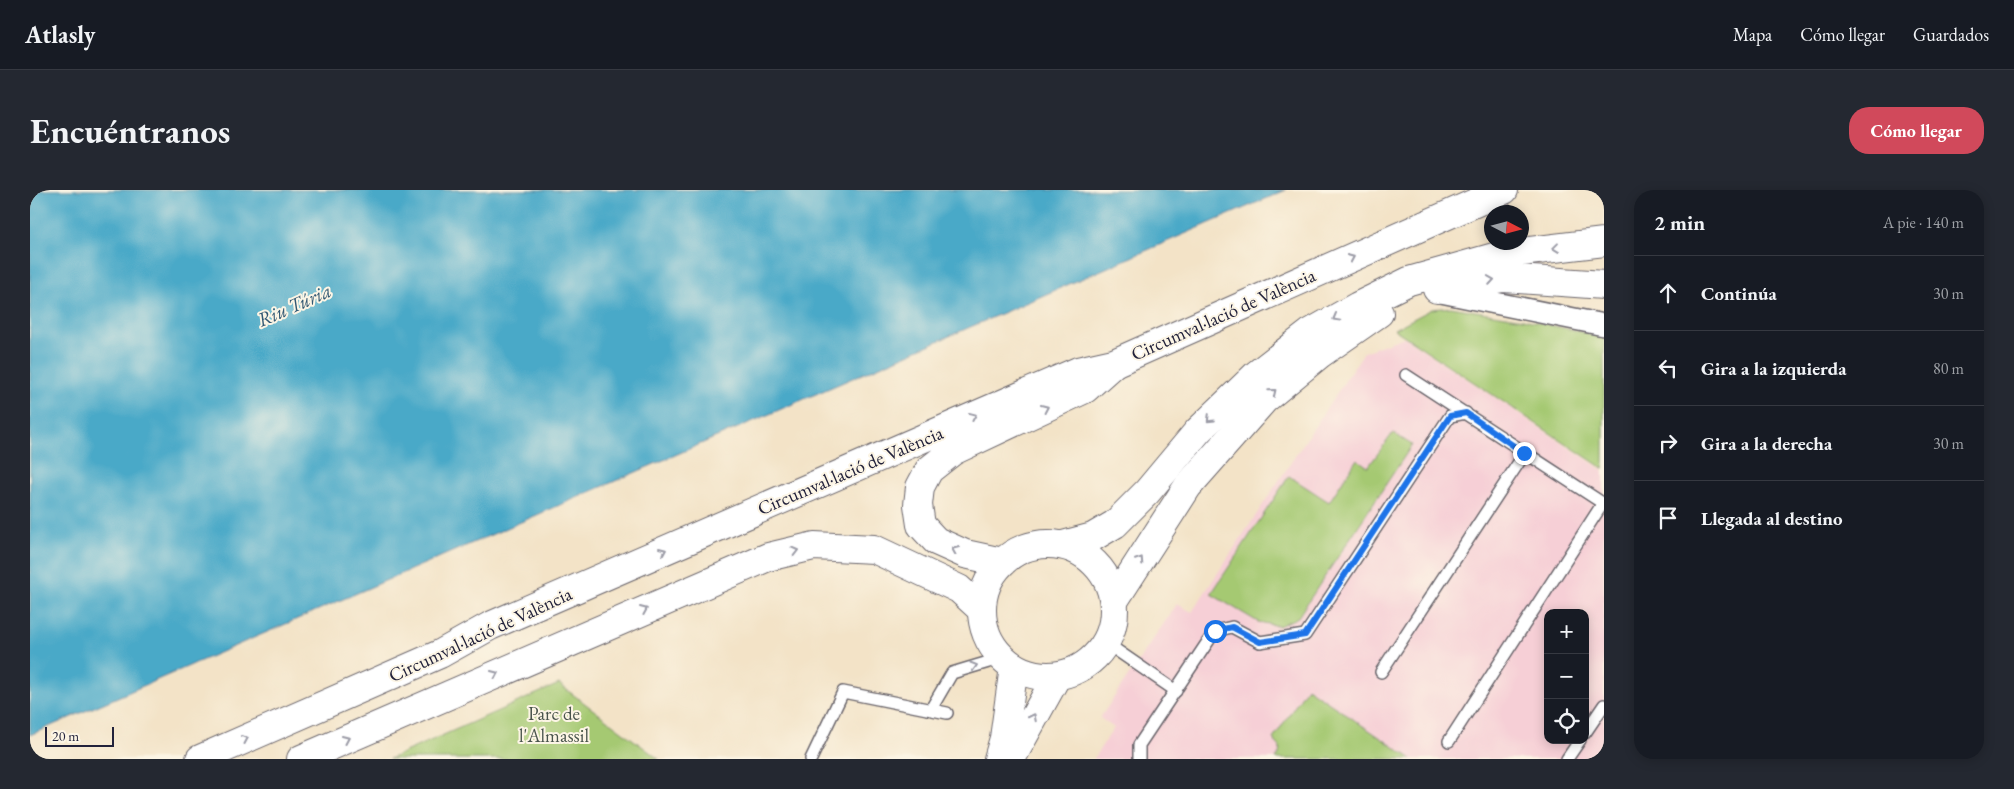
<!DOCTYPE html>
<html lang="es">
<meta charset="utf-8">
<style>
:root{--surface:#171b24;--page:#242831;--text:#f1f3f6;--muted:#9ea1a6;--line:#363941;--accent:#d1495b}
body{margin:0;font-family:"EB Garamond",serif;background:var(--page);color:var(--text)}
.controls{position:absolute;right:15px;bottom:15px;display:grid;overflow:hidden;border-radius:10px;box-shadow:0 2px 12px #0003}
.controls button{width:45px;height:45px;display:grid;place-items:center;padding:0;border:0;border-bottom:1px solid var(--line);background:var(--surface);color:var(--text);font:25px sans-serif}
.compass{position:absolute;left:1454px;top:15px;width:45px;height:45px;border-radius:50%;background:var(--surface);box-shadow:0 2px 12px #0003;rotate:96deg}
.scale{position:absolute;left:15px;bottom:12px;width:69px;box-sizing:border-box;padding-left:5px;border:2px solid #22223b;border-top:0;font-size:14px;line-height:18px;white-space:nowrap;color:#22223b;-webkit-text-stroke:4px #fcf5e5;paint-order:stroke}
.stop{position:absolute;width:15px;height:15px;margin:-11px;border:4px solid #1a73e8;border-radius:50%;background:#fff}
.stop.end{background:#1a73e8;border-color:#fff;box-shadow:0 1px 5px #0008}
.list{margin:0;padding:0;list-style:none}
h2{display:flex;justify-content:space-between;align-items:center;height:65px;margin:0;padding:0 20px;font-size:21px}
h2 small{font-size:16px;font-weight:400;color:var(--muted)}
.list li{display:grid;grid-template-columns:32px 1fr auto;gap:15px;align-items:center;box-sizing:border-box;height:75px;padding:0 20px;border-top:1px solid var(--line)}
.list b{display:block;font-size:19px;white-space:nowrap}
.list em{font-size:16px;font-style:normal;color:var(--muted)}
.icon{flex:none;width:28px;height:28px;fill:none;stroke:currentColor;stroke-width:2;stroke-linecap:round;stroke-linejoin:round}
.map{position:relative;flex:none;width:1574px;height:569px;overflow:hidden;border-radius:20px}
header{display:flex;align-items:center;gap:30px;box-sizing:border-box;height:70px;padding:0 25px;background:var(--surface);border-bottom:1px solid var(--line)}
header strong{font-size:24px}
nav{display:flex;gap:28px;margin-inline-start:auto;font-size:18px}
.intro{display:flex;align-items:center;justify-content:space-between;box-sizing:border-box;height:120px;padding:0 30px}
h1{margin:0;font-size:35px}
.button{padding:12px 22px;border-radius:20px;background:var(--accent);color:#fff;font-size:18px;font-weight:700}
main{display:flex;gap:30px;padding:0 30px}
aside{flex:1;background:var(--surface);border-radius:20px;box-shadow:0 2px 12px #0003}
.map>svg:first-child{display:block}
.built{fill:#f6cfd6;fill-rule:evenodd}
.green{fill:#a5c972;stroke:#647656}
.water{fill:#49a9c8;stroke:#366682}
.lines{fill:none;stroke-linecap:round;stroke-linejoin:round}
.lane-casing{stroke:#6b666c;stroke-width:14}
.street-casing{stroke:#6b666c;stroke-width:24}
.secondary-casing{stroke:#6b666c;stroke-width:30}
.highway-casing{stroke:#6b666c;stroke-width:30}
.lane{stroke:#fff;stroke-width:11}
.street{stroke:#fff;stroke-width:21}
.secondary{stroke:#fff;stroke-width:28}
.highway{stroke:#fff;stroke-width:28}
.oneway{stroke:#9c9ca7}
.route{stroke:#1a73e8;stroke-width:6}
.labels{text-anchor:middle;stroke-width:4;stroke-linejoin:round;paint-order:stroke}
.street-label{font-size:19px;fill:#22223b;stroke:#fcf5e5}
.park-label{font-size:19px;fill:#49544c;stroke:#fcf5e5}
.water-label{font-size:20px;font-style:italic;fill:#325873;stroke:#fcf5e5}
</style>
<header>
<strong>Atlasly</strong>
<nav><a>Mapa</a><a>Cómo llegar</a><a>Guardados</a></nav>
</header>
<div class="intro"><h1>Encuéntranos</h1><a class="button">Cómo llegar</a></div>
<main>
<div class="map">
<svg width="1574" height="569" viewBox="0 0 1574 569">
<rect width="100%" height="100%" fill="#fcf5e5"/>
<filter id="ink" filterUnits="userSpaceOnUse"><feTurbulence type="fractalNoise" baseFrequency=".02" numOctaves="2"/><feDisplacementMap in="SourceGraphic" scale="10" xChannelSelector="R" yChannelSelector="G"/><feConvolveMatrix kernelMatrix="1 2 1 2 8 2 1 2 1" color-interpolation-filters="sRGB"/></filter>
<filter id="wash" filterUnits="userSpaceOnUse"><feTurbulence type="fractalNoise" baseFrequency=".0096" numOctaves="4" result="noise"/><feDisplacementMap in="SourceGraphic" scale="20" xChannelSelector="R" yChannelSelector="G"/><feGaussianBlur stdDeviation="1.12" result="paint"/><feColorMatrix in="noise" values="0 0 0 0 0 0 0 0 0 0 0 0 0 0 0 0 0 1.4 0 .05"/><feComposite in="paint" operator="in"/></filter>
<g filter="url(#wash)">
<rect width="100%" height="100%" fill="#f3e3c7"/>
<!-- built -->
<path class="built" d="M1374,147L1574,281V569H1063L1084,538L1070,528L1147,414L1162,422L1334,162ZM1518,423H1555V550H1518Z"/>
<!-- green -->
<g class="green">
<polygon points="1421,117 1493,129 1574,147 1574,279 1364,139 1402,119"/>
<polygon points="1363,243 1382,255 1268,427 1249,436 1228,432 1181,404 1259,286 1299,312 1327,269 1338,277"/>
<polygon points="529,494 629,569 359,569"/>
<polygon points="1277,498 1382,569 1246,569 1249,564 1250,557 1243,549"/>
</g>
<!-- water -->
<polygon class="water" points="0,0 1256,0 0,545"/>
</g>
<g filter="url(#ink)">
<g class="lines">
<!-- lane casing -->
<g class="lane-casing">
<g id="lane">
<polyline points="1376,185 1574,314"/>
<polyline points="1076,453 1146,501"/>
<polyline points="1351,482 1495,263"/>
<polyline points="901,519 922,483 972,468"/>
<polyline points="1555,543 1574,515"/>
<polyline points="1419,551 1573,313"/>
<polyline points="781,569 813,502 917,523"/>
<polyline points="1109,569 1109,555 1185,441 1202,437 1230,452 1275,445 1420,226 1436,223"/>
<polyline points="1537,569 1550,550"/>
</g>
</g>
<!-- street casing -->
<g class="street-casing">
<polyline id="street" points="1411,102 1574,135"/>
</g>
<!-- secondary casing -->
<g class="secondary-casing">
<g id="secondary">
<polyline points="1407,99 1473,88 1574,95"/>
<polyline points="1033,355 1063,347 1085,334 1117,302 1168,241 1227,184 1280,143 1328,116 1379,91 1475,64 1574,52"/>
<polyline points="1084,411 1158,296 1234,210 1290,164 1349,123"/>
<polyline points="968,569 974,548 984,477"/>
<polyline points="981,569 1027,486"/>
</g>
</g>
<!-- highway casing -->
<g class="highway-casing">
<g id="highway">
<circle cx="1018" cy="420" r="66"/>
<polyline points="972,372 935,364 906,351 891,335 888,315 890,297 899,280 923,261 1055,199 1083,174"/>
<polyline points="170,569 410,464 460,436 1048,181 1084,173 1474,0"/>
<polyline points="271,569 738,367 784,356 844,359 929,399 952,420"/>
</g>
</g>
<!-- lane -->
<use href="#lane" class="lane"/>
<!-- street -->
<use href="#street" class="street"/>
<!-- secondary -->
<use href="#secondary" class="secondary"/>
<!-- highway -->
<use href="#highway" class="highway"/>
</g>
<!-- one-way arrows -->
<defs><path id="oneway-chevron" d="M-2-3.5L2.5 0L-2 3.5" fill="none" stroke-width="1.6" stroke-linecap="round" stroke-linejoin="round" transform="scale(1.25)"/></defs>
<g class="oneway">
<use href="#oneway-chevron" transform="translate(1526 58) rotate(173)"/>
<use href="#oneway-chevron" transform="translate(1321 68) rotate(-24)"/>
<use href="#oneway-chevron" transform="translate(1461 90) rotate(-9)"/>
<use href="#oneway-chevron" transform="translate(1306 128) rotate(151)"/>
<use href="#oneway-chevron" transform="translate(1243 202) rotate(-39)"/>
<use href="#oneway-chevron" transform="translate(1015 218) rotate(-25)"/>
<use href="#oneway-chevron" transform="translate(943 226) rotate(-23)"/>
<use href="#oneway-chevron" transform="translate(1180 229) rotate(136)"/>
<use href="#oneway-chevron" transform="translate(925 360) rotate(-157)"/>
<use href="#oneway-chevron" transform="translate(633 361) rotate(-23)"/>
<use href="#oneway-chevron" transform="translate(765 361) rotate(-14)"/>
<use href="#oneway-chevron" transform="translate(1110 370) rotate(-57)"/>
<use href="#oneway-chevron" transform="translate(614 420) rotate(-23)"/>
<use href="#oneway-chevron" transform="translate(944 476) rotate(-17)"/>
<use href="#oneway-chevron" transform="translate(465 484) rotate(-24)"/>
<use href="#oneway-chevron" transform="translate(1003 527) rotate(-63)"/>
<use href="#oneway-chevron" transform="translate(215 549) rotate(-24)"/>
<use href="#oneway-chevron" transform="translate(316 549) rotate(-24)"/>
</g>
</g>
<g class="lines" filter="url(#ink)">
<!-- route -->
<polyline class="route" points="1185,441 1202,437 1230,452 1275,445 1420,226 1436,223 1494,263"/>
</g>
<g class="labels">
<!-- street labels -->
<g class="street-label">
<text transform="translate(1193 124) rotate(-24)" y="7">Circumval·lació de València</text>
<text transform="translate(820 280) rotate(-23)" y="7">Circumval·lació de València</text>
<text transform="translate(450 444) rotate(-25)" y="7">Circumval·lació de València</text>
</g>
<!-- park labels -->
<g class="park-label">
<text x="524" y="530">Parc de<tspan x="524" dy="22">l'Almassil</tspan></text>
</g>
<!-- water labels -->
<g class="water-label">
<text transform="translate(264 115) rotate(-24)" y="7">Riu Túria</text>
</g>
</g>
</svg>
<div class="controls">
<button>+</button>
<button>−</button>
<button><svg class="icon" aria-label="locate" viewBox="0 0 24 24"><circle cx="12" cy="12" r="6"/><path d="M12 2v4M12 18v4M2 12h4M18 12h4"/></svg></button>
</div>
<svg class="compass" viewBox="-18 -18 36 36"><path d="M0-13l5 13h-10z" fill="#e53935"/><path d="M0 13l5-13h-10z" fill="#9ea1a6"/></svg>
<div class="scale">20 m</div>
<div class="stop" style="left:1185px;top:441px"></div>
<div class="stop end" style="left:1494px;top:263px"></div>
</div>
<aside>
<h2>2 min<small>A pie · 140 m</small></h2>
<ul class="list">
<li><svg class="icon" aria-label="ahead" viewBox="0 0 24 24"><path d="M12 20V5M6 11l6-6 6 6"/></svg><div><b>Continúa</b></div><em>30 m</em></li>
<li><svg class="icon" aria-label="left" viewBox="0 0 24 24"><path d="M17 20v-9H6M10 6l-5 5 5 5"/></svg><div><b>Gira a la izquierda</b></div><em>80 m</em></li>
<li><svg class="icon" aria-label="right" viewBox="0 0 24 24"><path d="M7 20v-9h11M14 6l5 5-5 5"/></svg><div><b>Gira a la derecha</b></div><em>30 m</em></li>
<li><svg class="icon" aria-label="arrive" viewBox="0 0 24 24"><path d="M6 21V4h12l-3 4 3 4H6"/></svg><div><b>Llegada al destino</b></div></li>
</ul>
</aside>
</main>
